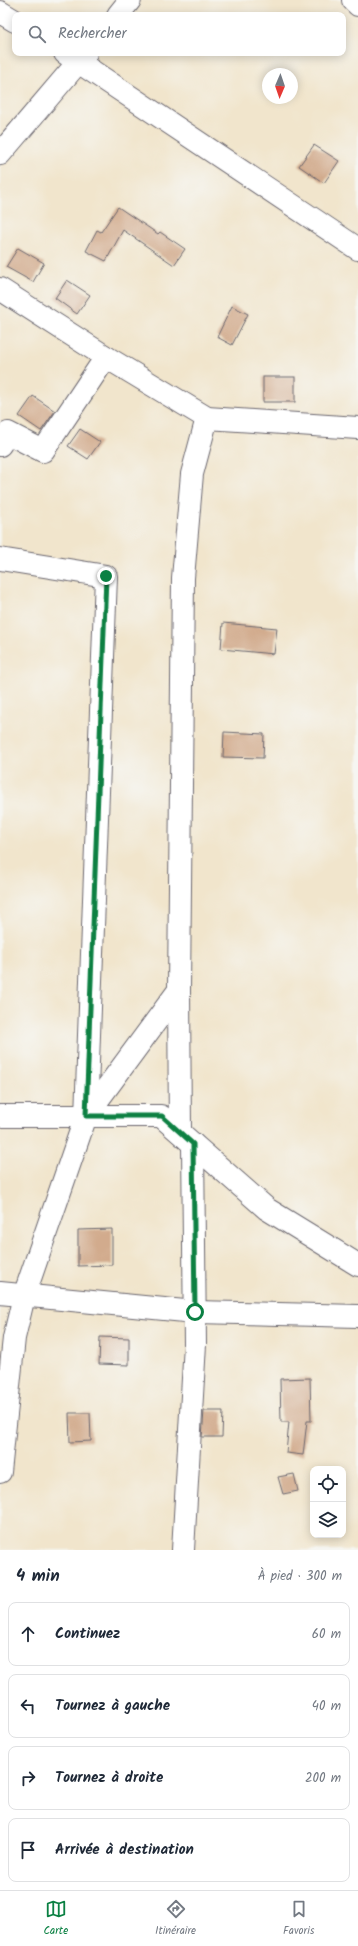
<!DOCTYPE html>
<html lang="fr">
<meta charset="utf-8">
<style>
:root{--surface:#fff;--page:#f2f2f3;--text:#1f2937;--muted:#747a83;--line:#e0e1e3;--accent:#0b8043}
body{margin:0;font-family:Kalam,sans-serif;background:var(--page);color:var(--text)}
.controls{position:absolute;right:12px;bottom:12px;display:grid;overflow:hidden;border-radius:8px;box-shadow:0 2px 10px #0003}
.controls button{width:36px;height:36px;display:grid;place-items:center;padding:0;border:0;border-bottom:1px solid var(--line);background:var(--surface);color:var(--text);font:20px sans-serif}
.compass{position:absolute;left:262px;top:68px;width:36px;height:36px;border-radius:50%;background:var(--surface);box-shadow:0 2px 10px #0003;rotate:182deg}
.stop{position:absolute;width:12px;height:12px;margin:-9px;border:3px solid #0b8043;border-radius:50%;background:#fff}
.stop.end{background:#0b8043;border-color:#fff;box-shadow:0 1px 4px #0008}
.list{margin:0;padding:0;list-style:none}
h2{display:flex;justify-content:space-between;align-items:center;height:52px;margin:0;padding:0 16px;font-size:17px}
h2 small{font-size:13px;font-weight:400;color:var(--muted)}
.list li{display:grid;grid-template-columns:26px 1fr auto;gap:12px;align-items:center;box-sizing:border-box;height:64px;margin:0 8px 8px;padding:0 8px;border:1px solid var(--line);border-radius:8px}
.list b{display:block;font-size:15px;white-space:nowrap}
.list em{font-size:13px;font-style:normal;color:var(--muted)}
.icon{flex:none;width:22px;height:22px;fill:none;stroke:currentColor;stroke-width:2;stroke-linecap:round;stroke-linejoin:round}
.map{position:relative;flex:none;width:358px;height:1550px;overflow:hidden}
.search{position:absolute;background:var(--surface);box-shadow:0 2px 10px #0003;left:12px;right:12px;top:12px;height:44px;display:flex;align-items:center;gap:10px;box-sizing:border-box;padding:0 14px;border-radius:8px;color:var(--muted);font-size:15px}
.sheet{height:340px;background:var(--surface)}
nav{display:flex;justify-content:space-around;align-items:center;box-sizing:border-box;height:56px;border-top:1px solid var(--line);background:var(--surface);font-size:11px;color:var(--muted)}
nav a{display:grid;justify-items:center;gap:2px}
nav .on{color:var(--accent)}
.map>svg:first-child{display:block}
.building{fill:#d2ab8d}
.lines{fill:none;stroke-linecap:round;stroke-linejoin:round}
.minor-casing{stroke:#6a666e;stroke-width:24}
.minor{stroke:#fff;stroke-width:22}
.route{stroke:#0b8043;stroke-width:5}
</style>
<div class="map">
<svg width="358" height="1550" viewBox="0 0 358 1550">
<rect width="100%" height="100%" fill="#f6f6f2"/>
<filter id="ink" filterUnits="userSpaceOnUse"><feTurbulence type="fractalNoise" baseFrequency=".025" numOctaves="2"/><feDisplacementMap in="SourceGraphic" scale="8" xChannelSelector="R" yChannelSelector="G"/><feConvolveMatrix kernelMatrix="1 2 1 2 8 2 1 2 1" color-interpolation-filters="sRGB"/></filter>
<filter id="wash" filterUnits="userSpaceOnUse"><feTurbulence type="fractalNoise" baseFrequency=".012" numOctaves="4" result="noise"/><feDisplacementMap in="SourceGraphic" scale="16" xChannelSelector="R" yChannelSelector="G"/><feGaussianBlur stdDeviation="0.9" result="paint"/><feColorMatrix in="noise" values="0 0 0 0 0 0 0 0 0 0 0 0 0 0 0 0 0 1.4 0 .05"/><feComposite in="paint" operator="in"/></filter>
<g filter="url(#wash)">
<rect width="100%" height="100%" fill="#f1e5cc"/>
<g id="blocks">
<!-- building -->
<g class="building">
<polygon points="314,145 339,161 324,183 299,166"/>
<polygon points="118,207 158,234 160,232 185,249 174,265 123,230 106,261 86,251 97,230 101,232"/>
<polygon points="18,248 44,263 33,282 6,267"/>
<polygon points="67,280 90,295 77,314 55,298"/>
<polygon points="232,306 248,314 232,345 217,337"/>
<rect x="263" y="377" width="32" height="25"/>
<polygon points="33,396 55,411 41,431 19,416"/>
<polygon points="80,429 100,442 88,459 68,446"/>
<polygon points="223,623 277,628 274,654 221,649"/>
<polygon points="224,732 264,734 263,758 223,757"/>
<polygon points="112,1229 112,1265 78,1266 78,1230"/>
<polygon points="100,1337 129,1338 129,1365 99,1364"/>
<polygon points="310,1378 311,1421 307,1421 303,1455 286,1453 289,1422 281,1422 280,1379"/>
<polygon points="204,1411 223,1411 222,1437 202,1437"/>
<polygon points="69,1413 90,1413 91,1441 70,1442"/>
<polygon points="294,1474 298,1491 283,1494 278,1477"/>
</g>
</g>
</g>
<g filter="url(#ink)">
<use href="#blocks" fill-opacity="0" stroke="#6a666e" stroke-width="1"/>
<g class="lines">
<!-- minor casing -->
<g class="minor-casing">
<g id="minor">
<polyline points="353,0 358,5"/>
<polyline points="0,12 15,21"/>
<polyline points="118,15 130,0"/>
<polyline points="65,53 358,249"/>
<polyline points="0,154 86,53"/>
<polyline points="0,289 106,357 207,418 358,428"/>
<polyline points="0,445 8,433 43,451 106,357"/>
<polyline points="0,559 106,576 86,1116"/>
<polyline points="0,1116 161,1116 267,1209 358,1265"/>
<polyline points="180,1132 179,990 183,578 192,474 207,418"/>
<polyline points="0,1293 195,1312 358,1316"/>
<polyline points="0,1472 14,1338 24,1296 86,1116 179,990"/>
<polyline points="183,1550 195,1344 193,1144"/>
</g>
</g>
<!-- minor -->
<use href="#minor" class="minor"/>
</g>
</g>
<g class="lines" filter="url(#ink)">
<!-- route -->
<polyline class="route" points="106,576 86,1116 162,1116 193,1144 195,1312"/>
</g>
</svg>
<div class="controls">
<button><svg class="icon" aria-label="locate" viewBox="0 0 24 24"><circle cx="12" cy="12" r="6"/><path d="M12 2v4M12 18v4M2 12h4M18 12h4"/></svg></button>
<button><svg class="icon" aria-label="layers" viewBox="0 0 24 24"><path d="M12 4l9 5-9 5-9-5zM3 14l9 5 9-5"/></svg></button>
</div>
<svg class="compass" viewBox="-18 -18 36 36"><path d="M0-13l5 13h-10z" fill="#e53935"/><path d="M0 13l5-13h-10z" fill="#747a83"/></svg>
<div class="stop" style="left:195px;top:1312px"></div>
<div class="stop end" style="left:106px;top:576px"></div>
<div class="search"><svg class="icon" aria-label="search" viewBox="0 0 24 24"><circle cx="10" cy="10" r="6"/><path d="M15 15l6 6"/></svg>Rechercher</div>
</div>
<section class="sheet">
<h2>4 min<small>À pied · 300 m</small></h2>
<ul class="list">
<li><svg class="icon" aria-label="ahead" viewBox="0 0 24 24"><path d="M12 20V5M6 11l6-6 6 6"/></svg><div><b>Continuez</b></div><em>60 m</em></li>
<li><svg class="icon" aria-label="left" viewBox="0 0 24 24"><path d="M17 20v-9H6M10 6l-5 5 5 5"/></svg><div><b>Tournez à gauche</b></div><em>40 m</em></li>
<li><svg class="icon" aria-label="right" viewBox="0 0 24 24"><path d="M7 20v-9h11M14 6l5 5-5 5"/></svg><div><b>Tournez à droite</b></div><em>200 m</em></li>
<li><svg class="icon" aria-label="arrive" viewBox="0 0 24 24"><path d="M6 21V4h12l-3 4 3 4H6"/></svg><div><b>Arrivée à destination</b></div></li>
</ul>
</section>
<nav>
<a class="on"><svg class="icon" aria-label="map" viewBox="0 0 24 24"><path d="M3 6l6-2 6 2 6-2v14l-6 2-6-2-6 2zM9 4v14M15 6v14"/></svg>Carte</a>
<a><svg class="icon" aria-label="directions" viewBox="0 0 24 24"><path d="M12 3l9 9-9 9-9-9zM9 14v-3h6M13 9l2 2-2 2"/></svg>Itinéraire</a>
<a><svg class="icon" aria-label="saved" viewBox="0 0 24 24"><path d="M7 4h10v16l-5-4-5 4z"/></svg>Favoris</a>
</nav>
